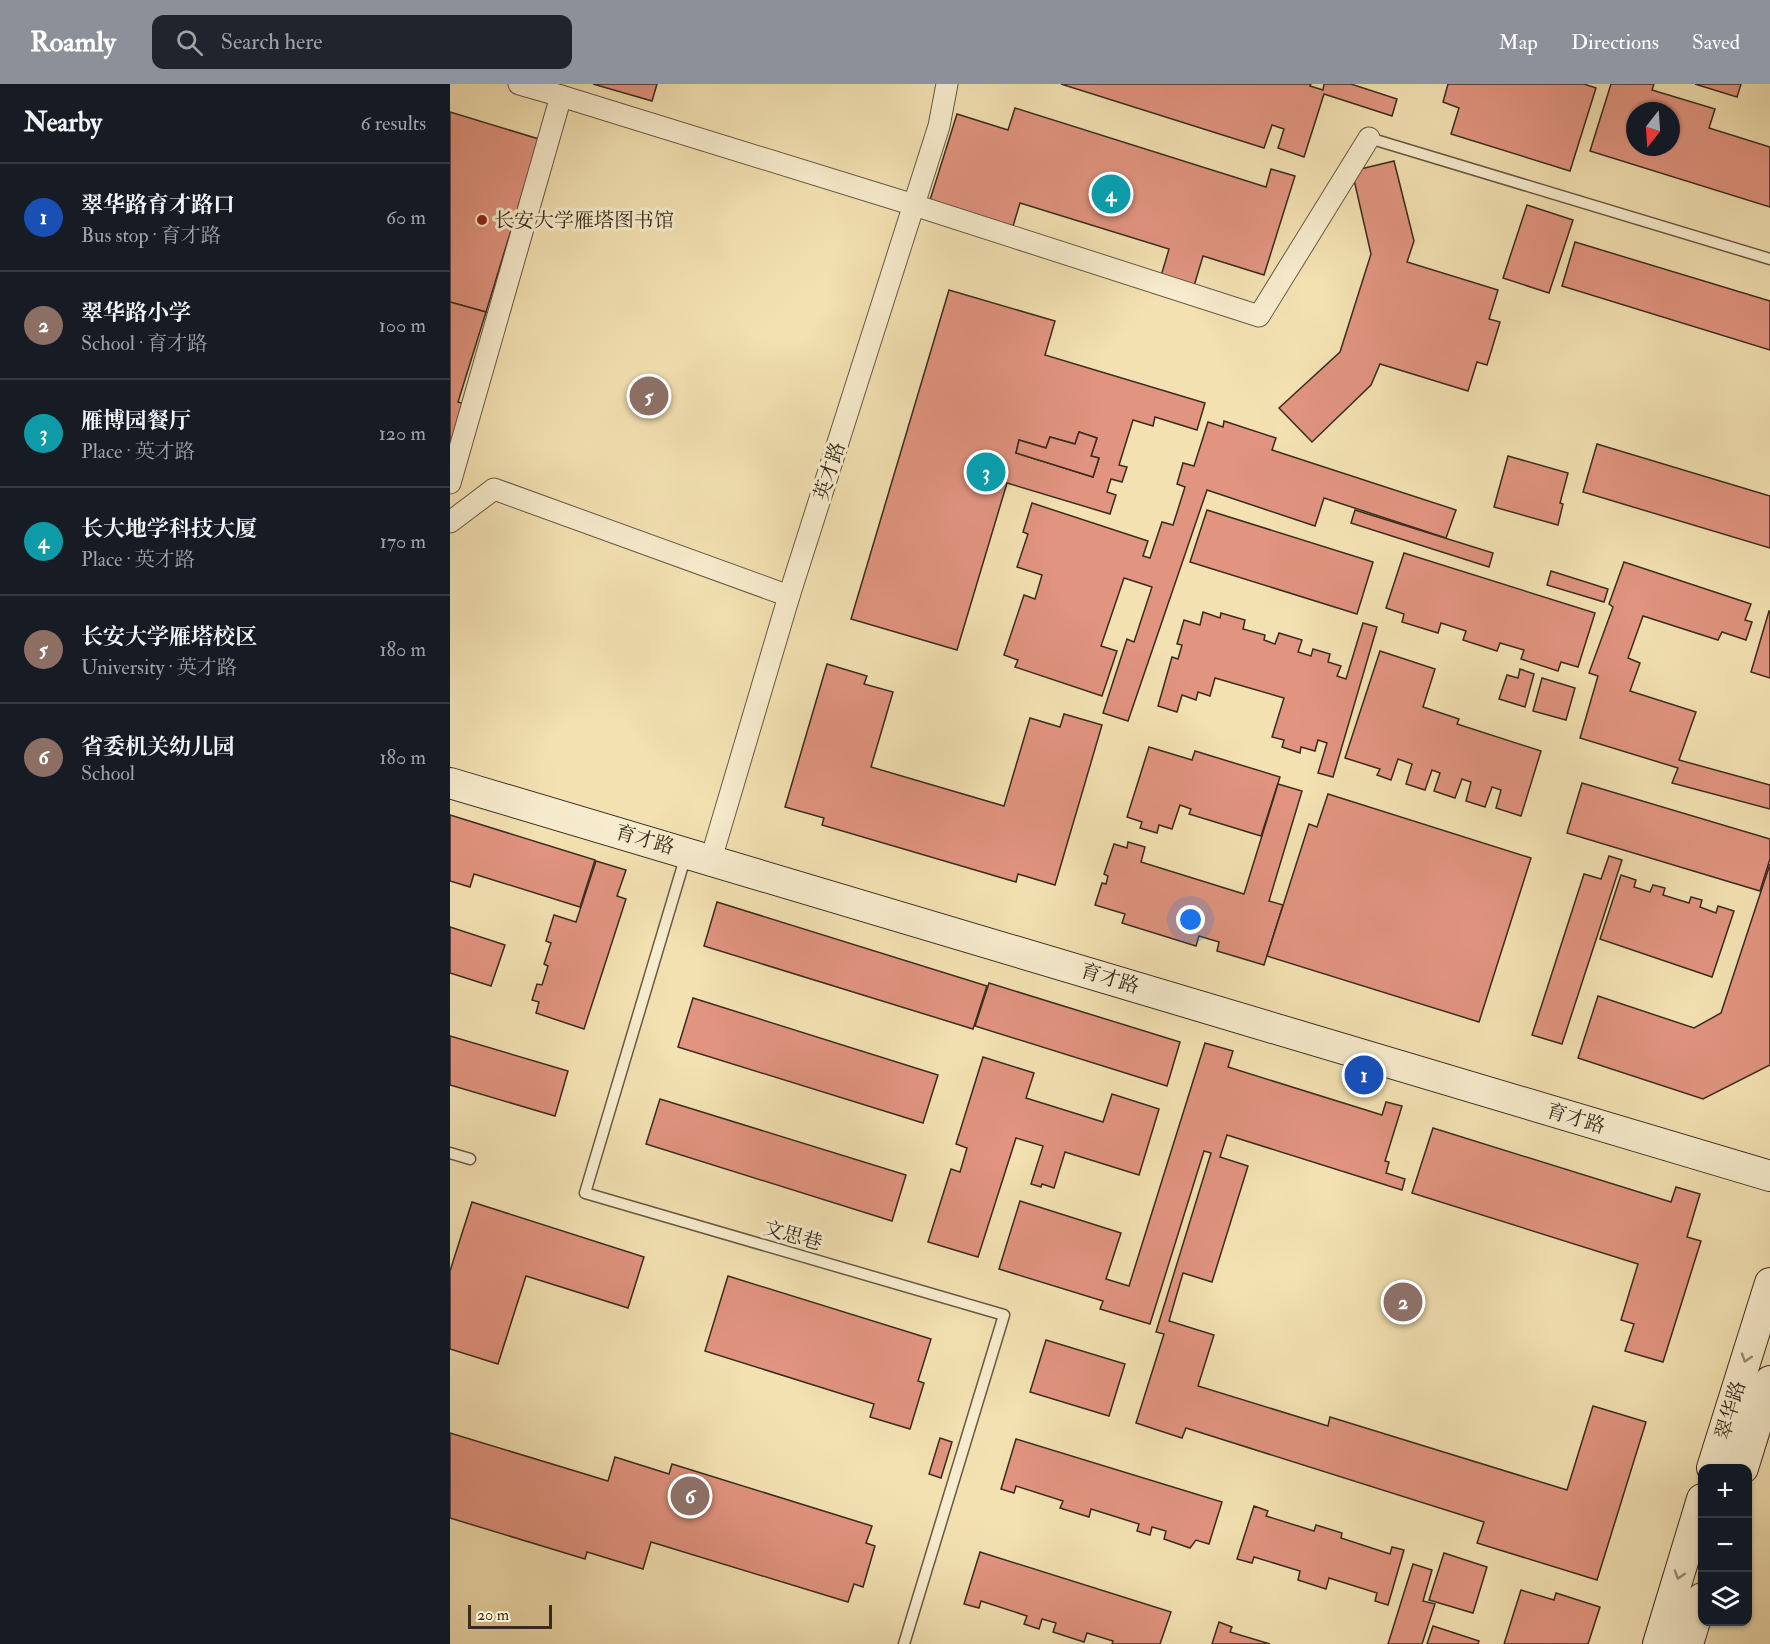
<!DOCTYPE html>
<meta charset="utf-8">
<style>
:root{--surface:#171b24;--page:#20242c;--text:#f1f3f6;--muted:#9ea1a6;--line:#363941;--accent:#8c9099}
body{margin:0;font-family:"IM FELL Double Pica","Noto Serif SC",serif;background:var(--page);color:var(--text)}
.controls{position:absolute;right:18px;bottom:18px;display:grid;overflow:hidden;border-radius:12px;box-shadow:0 2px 4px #0004}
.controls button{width:54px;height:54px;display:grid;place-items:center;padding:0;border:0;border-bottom:2px solid var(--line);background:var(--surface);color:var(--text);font:30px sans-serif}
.compass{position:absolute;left:1176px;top:18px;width:54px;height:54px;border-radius:50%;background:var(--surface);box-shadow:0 2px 4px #0004;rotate:197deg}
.scale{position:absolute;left:18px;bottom:15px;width:84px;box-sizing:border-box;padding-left:6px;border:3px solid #392c1f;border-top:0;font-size:16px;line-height:21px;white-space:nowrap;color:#392c1f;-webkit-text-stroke:4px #f7eccd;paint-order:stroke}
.you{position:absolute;left:741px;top:836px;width:21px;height:21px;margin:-15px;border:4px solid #fff;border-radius:50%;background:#1a73e8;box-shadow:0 0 0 9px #1a73e833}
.badge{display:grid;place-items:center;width:39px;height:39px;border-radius:50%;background:var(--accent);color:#fff;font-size:20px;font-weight:700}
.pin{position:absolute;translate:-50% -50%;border:3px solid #fff;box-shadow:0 2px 6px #0006}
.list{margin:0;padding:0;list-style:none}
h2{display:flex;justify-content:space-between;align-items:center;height:78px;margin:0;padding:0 24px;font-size:26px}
h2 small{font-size:20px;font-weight:400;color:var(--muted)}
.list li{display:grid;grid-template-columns:39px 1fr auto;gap:18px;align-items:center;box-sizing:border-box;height:108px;padding:0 24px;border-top:2px solid var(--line)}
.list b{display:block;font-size:22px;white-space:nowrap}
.list p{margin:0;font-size:20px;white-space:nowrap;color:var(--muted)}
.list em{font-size:20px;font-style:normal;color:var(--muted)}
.icon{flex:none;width:33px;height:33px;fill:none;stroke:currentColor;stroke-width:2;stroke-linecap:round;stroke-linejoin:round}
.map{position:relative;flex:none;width:1320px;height:1560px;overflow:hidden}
header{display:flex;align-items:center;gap:36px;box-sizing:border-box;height:84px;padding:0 30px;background:var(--accent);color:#fff}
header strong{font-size:28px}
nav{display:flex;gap:33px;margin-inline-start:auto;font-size:21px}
.search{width:420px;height:54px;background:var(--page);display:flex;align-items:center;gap:15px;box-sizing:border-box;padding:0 21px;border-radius:12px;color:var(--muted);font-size:22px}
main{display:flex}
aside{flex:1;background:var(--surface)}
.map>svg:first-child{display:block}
.building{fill:#e19480;stroke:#392c1f;stroke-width:1.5;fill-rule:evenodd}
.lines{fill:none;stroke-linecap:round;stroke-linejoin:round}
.lane-casing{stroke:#685944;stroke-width:13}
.street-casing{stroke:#685944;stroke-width:23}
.secondary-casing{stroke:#392c1f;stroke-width:32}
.lane{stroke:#f7eccd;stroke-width:10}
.street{stroke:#f7eccd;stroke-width:21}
.secondary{stroke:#f7eccd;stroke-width:30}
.oneway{stroke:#988c76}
.poi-dot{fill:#8f2418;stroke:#f7eccd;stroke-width:2}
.labels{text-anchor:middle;stroke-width:6;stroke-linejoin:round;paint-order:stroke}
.poi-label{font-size:20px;fill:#392c1f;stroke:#f7eccd;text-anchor:start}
.street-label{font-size:20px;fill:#392c1f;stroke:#f7eccd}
</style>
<header>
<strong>Roamly</strong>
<div class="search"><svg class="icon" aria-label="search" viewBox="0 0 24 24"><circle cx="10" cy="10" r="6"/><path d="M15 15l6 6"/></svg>Search here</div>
<nav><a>Map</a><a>Directions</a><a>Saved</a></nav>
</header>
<main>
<aside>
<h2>Nearby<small>6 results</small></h2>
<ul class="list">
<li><span class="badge" style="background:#1a4fb4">1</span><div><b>翠华路育才路口</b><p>Bus stop · 育才路</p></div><em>60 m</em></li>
<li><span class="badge" style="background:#8d6e63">2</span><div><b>翠华路小学</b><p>School · 育才路</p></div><em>100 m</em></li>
<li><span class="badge" style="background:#0f9aa8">3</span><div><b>雁博园餐厅</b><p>Place · 英才路</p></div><em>120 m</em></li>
<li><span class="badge" style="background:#0f9aa8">4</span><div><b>长大地学科技大厦</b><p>Place · 英才路</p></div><em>170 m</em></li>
<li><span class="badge" style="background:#8d6e63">5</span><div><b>长安大学雁塔校区</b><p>University · 英才路</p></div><em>180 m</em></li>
<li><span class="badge" style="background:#8d6e63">6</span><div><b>省委机关幼儿园</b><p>School</p></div><em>180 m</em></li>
</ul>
</aside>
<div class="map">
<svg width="1320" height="1560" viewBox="0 0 1320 1560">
<rect width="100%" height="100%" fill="#f3e1b2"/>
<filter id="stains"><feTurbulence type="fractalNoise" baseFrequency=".00333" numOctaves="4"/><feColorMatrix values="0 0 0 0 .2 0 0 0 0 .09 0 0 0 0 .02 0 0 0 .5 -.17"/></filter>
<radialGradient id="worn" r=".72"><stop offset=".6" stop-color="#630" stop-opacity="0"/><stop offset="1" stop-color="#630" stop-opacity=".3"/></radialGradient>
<!-- building -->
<g class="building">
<polygon points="143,0 207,0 202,17"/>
<polygon points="611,0 861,0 860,2 873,6 874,0 901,0 947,15 942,32 874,10 854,73 828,64 834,45 822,41 814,64"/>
<polygon points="998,0 1134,0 1146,4 1120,87 1001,50 1009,24 993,18"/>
<path d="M1161,0H1204L1202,6L1265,25L1259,44L1320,63V123L1140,67ZM1185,27H1221V63H1185Z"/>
<polygon points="1245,0 1291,0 1287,13"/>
<polygon points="565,24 816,103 821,85 845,92 814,191 753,172 744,202 711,192 719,165 570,119 563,142 480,116 507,30 558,46"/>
<polygon points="0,28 89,55 36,228 0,218"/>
<polygon points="944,77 964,157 957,178 1048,206 1039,235 1050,238 1037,281 1027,278 1018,307 930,280 921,301 862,358 829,324 890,268 921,170 902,87"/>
<polygon points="1077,121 1123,136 1099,209 1053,194"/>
<polygon points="1125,158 1320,217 1320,266 1112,202"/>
<path d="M499,206L605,237L595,271L755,319L747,346L705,333L703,342L683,336L669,381L677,383L672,398L661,395L657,408L666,411L660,430L557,399L507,566L401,535ZM629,348L647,354L641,372L649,374L643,393L566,369L569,356L596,364L600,353L625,360Z"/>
<polygon points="0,218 36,228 8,318 18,321 0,380"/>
<polygon points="774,337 826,354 822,366 1006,426 996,454 874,414 865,442 757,406 678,637 653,629 677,555 684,558 702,503 674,494 651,562 667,567 652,612 565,583 568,576 554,571 574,511 585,515 592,491 567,483 578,450 573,448 582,419 698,457 693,472 700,474 712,438 723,441 735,403 727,400 733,379 744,382 758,338 773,343"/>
<polygon points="629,348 647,354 641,372 649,374 643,393 566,369 569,356 596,364 600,353 625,360"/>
<polygon points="1147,360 1320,412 1320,464 1133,408"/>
<polygon points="1058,372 1118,389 1110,419 1113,420 1108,441 1044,423"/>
<polygon points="757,426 923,478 907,530 740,478"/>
<polygon points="905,426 1043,469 1039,483 901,439"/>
<polygon points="954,469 1145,529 1128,583 1111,578 1108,587 1071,575 1074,566 1050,559 1047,567 1013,556 1016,547 991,539 988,549 952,538 954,530 936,524"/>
<polygon points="1174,478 1301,520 1295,536 1302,538 1296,556 1272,548 1268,556 1193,532 1178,574 1190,579 1180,607 1246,628 1229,676 1320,701 1320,725 1222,699 1228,684 1130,654 1148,592 1139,589 1163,523 1159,520"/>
<polygon points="1101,487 1158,505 1154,518 1097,501"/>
<polygon points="1319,527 1320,527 1320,594 1301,588"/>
<polygon points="753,528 770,534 771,529 795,536 793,545 815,551 814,556 825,560 829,549 852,556 848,568 861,572 863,565 880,570 878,578 891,582 887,592 896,595 913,539 927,543 883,693 868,689 877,659 868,656 865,667 851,663 850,669 832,663 834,656 822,653 834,614 765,594 760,612 748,608 746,616 732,611 727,628 708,622 722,573 728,575 732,561 727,560 734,536 750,541"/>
<polygon points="930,567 985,585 973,623 1009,635 1007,640 1091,667 1071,732 1046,724 1051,706 1042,703 1035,723 1016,717 1021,698 1012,695 1005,714 984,707 990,689 982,686 975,706 956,700 962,680 948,675 941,696 927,691 930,685 895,674"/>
<polygon points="377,580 417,592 414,600 443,608 421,683 554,722 580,634 610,643 614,630 652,641 605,801 568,790 566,798 372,741 374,734 335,723"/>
<polygon points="1070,585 1084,590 1075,623 1049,615 1057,591 1068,594"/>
<polygon points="1092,594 1125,604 1116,636 1083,627"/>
<polygon points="699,663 742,676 745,667 830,693 811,752 739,730 741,725 730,721 722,745 709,741 707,749 690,744 692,738 677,733"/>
<polygon points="1132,699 1320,755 1320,775 1310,807 1117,749"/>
<polygon points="828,700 852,707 819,817 833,821 814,881 767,867 769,858 749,852 746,862 672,839 675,830 645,821 652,799 656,800 658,792 654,790 664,760 677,764 678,758 695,763 691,778 794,810"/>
<polygon points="878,710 1081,774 1029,938 817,872 859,740 867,743"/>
<polygon points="0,731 145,776 130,823 24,790 20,803 0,797"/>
<polygon points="1159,772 1172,776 1112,960 1082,951 1134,790 1151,795"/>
<polygon points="146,777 176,786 167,812 176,815 134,945 86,929 89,918 82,916 87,900 92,901 98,882 94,880 101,859 96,857 104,831 126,838"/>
<polygon points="1320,780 1320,981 1253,1015 1128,974 1148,912 1244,944 1271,929"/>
<polygon points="1171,791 1186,796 1184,803 1200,808 1203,801 1215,804 1213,811 1239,819 1241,813 1252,816 1250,823 1266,829 1268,822 1284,827 1262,893 1150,855"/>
<polygon points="267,818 537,902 523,945 254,862"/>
<polygon points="0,843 55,861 41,902 0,889"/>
<polygon points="539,899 730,958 717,1002 525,942"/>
<polygon points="243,914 488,991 473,1039 228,963"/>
<polygon points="0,952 118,987 105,1032 0,1001"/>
<polygon points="755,959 783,967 778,983 932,1031 936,1018 952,1022 935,1077 939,1078 936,1089 955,1095 952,1106 777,1051 770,1073 798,1082 762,1198 733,1189 719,1237 764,1251 748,1302 878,1342 880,1333 1117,1406 1143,1322 1196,1338 1147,1496 1027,1459 1034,1438 736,1344 732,1354 686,1339 714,1250 706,1248 761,1069 754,1067 700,1240 650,1225 653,1217 549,1185 570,1117 671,1149 656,1195 679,1202"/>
<polygon points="533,973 584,989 576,1014 653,1038 662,1010 709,1025 689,1091 615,1068 604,1104 592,1100 591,1103 581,1100 593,1062 566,1054 528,1173 478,1158 501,1085 510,1088 517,1064 506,1060"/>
<polygon points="210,1015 456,1091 442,1137 196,1060"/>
<polygon points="983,1044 1221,1118 1226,1103 1250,1110 1237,1153 1251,1157 1213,1278 1175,1267 1184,1240 1171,1236 1188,1180 962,1109"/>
<polygon points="22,1118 194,1173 178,1224 76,1192 48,1280 0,1265 0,1187"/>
<polygon points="278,1192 481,1255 468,1297 474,1299 460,1345 420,1333 424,1320 255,1267"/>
<polygon points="596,1256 675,1280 659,1332 580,1308"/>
<polygon points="0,1349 158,1397 165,1373 219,1390 222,1380 422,1442 416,1459 425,1462 413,1503 404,1500 398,1518 201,1458 193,1485 137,1468 135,1475 0,1434"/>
<polygon points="490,1354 502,1358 491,1394 479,1390"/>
<polygon points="566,1355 772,1418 759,1460 746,1456 740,1464 714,1455 716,1447 702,1443 700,1451 687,1447 689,1440 641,1425 639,1433 610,1424 613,1417 566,1402 564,1409 551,1405"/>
<polygon points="804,1422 818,1427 816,1432 864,1447 866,1441 892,1449 891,1454 940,1470 942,1463 954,1466 938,1521 925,1517 927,1509 879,1494 876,1505 848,1496 850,1487 804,1473 802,1479 787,1475"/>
<polygon points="530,1468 721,1528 710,1560 662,1560 663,1557 637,1549 634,1558 603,1548 606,1539 592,1535 589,1545 574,1540 577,1532 531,1517 529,1524 514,1520"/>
<polygon points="994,1469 1037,1483 1023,1529 979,1516"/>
<polygon points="963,1480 982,1486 973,1517 985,1520 972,1560 938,1560"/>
<polygon points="1071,1506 1104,1516 1106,1509 1150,1523 1138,1560 1054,1560"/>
<polygon points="769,1538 782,1543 780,1548 820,1560 762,1560"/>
<polygon points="983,1542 1029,1557 1028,1560 977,1560"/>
</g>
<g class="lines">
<!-- lane casing -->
<g class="lane-casing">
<g id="lane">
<polyline points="919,54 1320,175"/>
<polyline points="236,771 135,1109 554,1231 454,1560"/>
<polyline points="0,1069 20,1075"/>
</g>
</g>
<!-- street casing -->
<g class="street-casing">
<g id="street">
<polyline points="111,12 464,121 809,232 919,54"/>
<polyline points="0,399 111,12 69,0"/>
<polyline points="0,438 44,405 339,512"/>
<polyline points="261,775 339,512 489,42 497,0"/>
</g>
</g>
<!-- secondary casing -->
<g class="secondary-casing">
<g id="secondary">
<polyline points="0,699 1320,1092"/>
<polyline points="1262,1384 1320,1199"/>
<polyline points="1293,1384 1320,1297"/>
<polyline points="1208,1560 1252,1415"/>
<polyline points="1238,1560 1252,1514"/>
</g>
</g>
<!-- lane -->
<use href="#lane" class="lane"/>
<!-- street -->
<use href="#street" class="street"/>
<!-- secondary -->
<use href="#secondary" class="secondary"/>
</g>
<!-- one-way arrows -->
<defs><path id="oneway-chevron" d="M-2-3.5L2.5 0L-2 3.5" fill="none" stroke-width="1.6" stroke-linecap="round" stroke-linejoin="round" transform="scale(1.5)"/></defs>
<g class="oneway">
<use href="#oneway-chevron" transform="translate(1296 1274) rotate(108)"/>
<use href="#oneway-chevron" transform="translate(1229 1491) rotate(107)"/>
</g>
<!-- markers -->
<circle class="poi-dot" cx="32" cy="136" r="6"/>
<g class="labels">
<!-- poi labels -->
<g class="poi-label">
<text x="44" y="143">长安大学雁塔图书馆</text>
</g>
<!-- street labels -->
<g class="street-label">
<text transform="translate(379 387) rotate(-72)" y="7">英才路</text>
<text transform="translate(195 755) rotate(16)" y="7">育才路</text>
<text transform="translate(660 894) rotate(17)" y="7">育才路</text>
<text transform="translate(1126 1034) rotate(17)" y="7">育才路</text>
<text transform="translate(343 1151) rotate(16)" y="7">文思巷</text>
<text transform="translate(1280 1326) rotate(-73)" y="7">翠华路</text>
</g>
</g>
<rect width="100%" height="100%" filter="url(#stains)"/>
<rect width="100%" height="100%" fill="url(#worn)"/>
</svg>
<div class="controls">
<button>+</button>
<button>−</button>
<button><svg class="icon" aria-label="layers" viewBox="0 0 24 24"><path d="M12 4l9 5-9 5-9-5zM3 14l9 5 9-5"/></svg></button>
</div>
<svg class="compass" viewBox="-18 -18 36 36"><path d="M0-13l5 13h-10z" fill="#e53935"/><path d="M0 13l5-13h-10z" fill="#9ea1a6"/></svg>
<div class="scale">20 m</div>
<div class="you"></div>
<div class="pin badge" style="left:914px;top:991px;background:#1a4fb4">1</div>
<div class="pin badge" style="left:953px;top:1218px;background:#8d6e63">2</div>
<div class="pin badge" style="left:536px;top:388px;background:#0f9aa8">3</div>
<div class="pin badge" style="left:661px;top:110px;background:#0f9aa8">4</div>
<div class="pin badge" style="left:199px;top:312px;background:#8d6e63">5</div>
<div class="pin badge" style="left:240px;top:1412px;background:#8d6e63">6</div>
</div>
</main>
